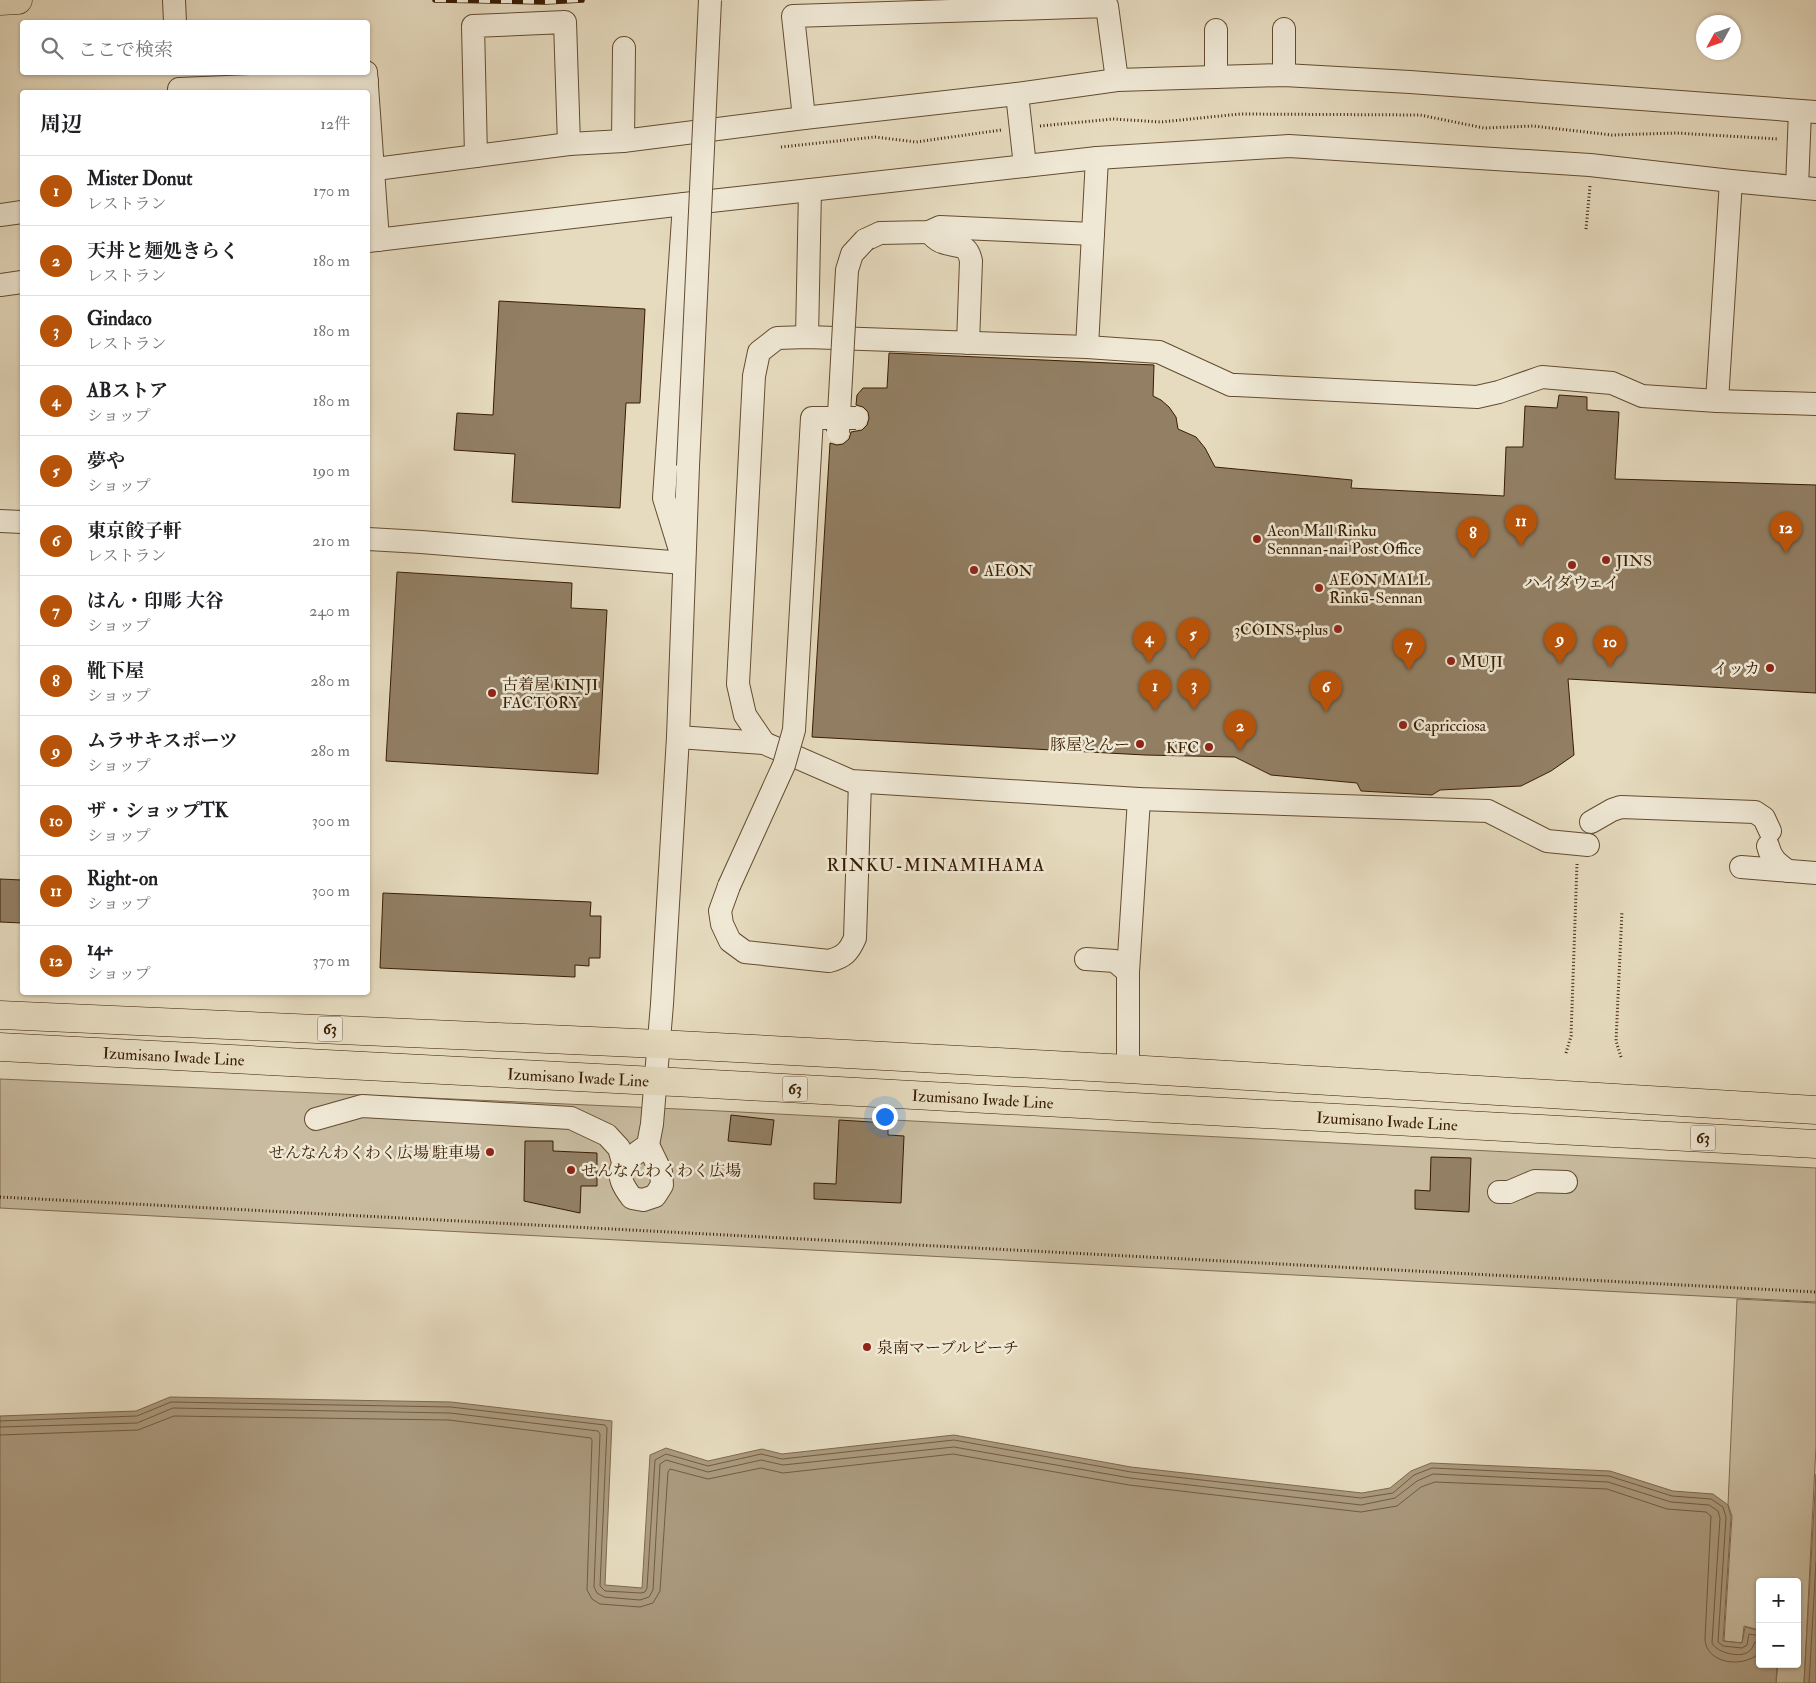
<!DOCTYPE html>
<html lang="ja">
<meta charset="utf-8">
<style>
:root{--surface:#fff;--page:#f6f6f6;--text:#202124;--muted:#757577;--line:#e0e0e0;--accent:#b45309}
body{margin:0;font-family:"IM FELL Double Pica","Noto Serif JP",serif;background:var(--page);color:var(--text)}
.controls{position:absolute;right:15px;bottom:15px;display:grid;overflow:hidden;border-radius:5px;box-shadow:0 1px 4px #0004}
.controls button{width:45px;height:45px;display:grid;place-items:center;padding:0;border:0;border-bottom:1px solid var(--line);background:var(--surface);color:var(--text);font:25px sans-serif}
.compass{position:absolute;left:1696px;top:15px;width:45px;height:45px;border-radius:50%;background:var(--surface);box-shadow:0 1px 4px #0004;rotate:230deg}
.you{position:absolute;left:884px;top:1116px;width:18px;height:18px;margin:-12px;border:4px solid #fff;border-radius:50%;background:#1a73e8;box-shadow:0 0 0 8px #1a73e833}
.badge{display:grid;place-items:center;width:32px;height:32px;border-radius:50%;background:var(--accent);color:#fff;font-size:16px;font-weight:700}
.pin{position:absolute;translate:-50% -41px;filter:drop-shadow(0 1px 2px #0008)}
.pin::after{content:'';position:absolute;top:26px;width:18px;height:15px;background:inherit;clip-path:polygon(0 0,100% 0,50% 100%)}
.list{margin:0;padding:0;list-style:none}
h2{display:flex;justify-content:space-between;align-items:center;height:65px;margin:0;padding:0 20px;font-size:21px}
h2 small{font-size:16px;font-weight:400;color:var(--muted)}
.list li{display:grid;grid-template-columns:32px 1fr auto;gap:15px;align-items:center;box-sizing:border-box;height:70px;padding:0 20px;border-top:1px solid var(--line)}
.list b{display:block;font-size:19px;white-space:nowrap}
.list p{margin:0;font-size:16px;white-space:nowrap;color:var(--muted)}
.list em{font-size:16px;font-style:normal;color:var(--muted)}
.icon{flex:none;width:28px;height:28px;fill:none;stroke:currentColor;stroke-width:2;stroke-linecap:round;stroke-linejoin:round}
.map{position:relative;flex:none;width:1816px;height:1683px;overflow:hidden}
.search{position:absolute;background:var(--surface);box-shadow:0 1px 4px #0004;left:20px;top:20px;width:350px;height:55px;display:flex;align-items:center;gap:12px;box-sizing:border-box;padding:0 18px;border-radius:5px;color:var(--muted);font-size:19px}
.panel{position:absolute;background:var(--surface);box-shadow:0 1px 4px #0004;left:20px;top:90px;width:350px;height:905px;border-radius:5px}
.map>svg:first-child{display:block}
.green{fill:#c8bb9f;stroke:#806c50}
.water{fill:#ab9a7e;stroke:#7d684c}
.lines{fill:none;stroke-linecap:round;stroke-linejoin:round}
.shore{stroke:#725b40;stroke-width:1}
.building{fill:#927f64;stroke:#381c01}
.minor-casing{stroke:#644c30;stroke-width:24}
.major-casing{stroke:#381c01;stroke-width:29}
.path{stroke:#381c01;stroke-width:3;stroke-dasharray:1 2.5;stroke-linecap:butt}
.minor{stroke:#efe8d5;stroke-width:22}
.major{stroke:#e6dbbf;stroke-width:28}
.rail-casing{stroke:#381c01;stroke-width:5.5}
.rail{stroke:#efe8d5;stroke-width:4;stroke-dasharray:11;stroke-linecap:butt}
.minor-bridge-casing{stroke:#644c30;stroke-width:24;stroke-linecap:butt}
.minor-bridge{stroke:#efe8d5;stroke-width:22}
.poi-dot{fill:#8f2418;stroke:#efe8d5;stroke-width:2}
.labels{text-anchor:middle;stroke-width:5;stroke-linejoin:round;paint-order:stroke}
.shield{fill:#efe8d5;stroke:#6f5941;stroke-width:1}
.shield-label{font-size:15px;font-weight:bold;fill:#381c01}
.poi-label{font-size:16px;fill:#381c01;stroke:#efe8d5;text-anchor:start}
.street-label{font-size:16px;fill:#381c01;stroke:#efe8d5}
.neighbourhood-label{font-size:18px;letter-spacing:1px;fill:#381c01;stroke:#efe8d5}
</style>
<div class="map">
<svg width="1816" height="1683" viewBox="0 0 1816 1683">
<rect width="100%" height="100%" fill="#e6dbbf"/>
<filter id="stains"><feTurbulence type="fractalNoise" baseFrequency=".004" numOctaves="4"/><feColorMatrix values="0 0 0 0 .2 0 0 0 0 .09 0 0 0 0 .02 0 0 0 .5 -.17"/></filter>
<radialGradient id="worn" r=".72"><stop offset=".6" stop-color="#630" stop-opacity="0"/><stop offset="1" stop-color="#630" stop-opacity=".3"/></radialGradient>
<!-- green -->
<g class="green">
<polygon points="0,1079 701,1110 1816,1168 1816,1302 0,1208"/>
<polygon points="1737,1299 1816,1303 1816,1446 1804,1683 1776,1683 1778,1664 1797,1664 1797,1582 1760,1582 1760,1630 1744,1626 1742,1643 1724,1641 1732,1516 1728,1505"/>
</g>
<!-- water -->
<g class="water">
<polygon points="170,1397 451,1402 612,1421 605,1585 642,1588 650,1455 666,1448 708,1461 762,1449 782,1454 954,1435 1131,1467 1362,1493 1390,1488 1411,1471 1431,1463 1610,1471 1673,1491 1713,1494 1728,1505 1731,1517 1723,1641 1742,1643 1745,1627 1760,1631 1760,1664 1777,1664 1776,1683 0,1683 0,1416 136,1411"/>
<polygon points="1816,1474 1816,1683 1804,1683"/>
</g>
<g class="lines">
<!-- shore -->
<g class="shore">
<polyline points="0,1421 137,1416 171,1402 451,1407 605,1425 607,1428 600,1586 605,1591 641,1593 645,1592 647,1588 655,1460 666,1454 708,1466 761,1454 782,1459 954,1440 1131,1472 1361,1498 1393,1493 1414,1475 1432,1468 1609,1476 1672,1496 1711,1499 1723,1507 1726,1517 1718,1642 1723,1646 1742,1648 1747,1645 1749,1634 1760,1636"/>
<path d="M0,1427L137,1423L173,1408L450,1413L598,1431L600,1434L594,1587L597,1593L604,1597L640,1600L649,1597L653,1590L660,1464L666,1460L708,1472L761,1460L783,1465L954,1447L1130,1478L1361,1505L1395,1498L1417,1481L1433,1474L1608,1482L1671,1502L1709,1505L1718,1511L1720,1518L1712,1643C1717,1653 1740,1658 1748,1652C1752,1650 1753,1646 1755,1642H1760"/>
<path d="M0,1435L138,1430L174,1416L449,1420L591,1438L592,1440L587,1590L592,1599L600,1604L640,1607L653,1603L660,1591L668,1472L670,1469L708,1479L761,1468L783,1473L953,1454L1129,1485L1361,1512L1397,1506L1421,1487L1435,1482L1607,1489L1667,1509L1706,1512L1711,1516L1705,1639C1706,1663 1740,1668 1757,1655L1760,1657"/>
<polyline points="1809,1683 1816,1562"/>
</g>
</g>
<!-- building -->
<g class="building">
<polygon points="499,301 645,309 640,403 626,403 620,508 512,502 515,454 454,450 457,413 493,415"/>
<polygon points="889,353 1154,365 1153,396 1161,400 1169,407 1176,417 1178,429 1196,437 1205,448 1215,467 1352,480 1351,488 1504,496 1506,447 1523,447 1525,406 1557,408 1559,395 1587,397 1587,410 1619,412 1615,479 1816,485 1816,693 1568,679 1574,755 1551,771 1521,786 1440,790 1432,795 1361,791 1357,783 1271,775 1235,757 1145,755 812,737 830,443 837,445 843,444 849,439 851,432 862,430 867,425 869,418 868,412 863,407 856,405 857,395 863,388 887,388"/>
<polygon points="397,572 572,583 571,608 607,610 598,774 386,761"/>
<polygon points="0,879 22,880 22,923 0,922"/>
<polygon points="383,893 591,902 590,916 601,916 600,958 589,958 589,966 575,965 575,977 380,968"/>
<polygon points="731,1115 774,1120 771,1145 728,1141"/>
<polygon points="839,1120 888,1123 888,1135 904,1136 901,1203 814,1199 814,1183 836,1184"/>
<polygon points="525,1141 553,1141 553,1151 597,1153 597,1186 581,1186 580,1213 524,1201"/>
<polygon points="1431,1157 1471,1158 1469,1212 1415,1209 1415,1190 1430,1191"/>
</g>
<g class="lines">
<!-- minor casing -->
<g class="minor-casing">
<g id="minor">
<polyline points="174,0 175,22"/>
<polyline points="1284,29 1284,75"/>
<polyline points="366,72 378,240"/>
<polyline points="1216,77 1216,30"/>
<polyline points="179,89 367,81"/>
<polyline points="1017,94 1025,166"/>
<polyline points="804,118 793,16 1107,6 1117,80"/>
<polyline points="623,141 624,48"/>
<polyline points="476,156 473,26 565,22 569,144"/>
<polyline points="368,170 569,144 623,141 804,118 1017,94 1117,80 1284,75 1410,82 1816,112"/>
<polyline points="1797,187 1800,111"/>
<polyline points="0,215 22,212"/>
<path d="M929,232C933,236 937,241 942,242C958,248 967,242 971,261L968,343"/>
<polyline points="865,240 880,233 929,232 940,227 1093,234"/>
<polyline points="368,241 684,204 1097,158 1289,146 1590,165 1731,181 1816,189"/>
<polyline points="0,285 22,282"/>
<polyline points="807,337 810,190"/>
<polyline points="1087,347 1097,158"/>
<polyline points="1717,401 1731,181"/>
<polyline points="0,521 22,522"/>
<polyline points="368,539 421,542 684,563 664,498 684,204"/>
<polyline points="678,737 764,743 851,781 1139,799 1488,811 1547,841 1588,845"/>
<polyline points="764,743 745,715 738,684 754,376 759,352 777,338 807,337 1087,347 1159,352 1231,385 1236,385 1477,397 1499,392 1542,377 1612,383 1642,396 1717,401 1816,404"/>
<polyline points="1591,822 1612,810 1621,807 1755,812 1764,818 1770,831"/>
<path d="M1768,846C1771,859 1778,864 1788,871"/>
<polyline points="1741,867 1816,873"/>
<path d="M729,886L720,911L722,924L730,941L745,952L829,961C844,957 849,952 855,938L860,782"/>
<polyline points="1086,959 1115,961 1128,972"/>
<polyline points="1128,1069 1128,972 1139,799"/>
<polyline points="316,1119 362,1106 571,1118 607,1135 619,1148 623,1162"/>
<path d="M648,1145C623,1163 609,1168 632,1198L643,1200L655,1196L662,1185L661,1172L648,1145L652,1124L662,1004L678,737L688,466"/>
<polyline points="1499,1192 1509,1192 1535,1181 1566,1182"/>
</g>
</g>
<!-- major casing -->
<g class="major-casing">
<g id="major">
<polyline points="0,1 18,0"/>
<polyline points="0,1015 659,1044 1128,1069 1816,1110"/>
<path id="s1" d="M0,1047L693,1083L1816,1144"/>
</g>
</g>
<!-- path -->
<g class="path">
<polyline points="1040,126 1113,119 1161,122 1240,114 1420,115 1484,128 1533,126 1612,135 1676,133 1778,139"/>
<polyline points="781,147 875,137 916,142 1001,130"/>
<polyline points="1586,229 1590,186"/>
<polyline points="1566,1053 1571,1036 1577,864"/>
<polyline points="1621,1057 1616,1041 1622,911"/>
<polyline points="0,1197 1816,1292"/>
</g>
<!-- minor -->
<use href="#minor" class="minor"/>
<!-- major -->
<use href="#major" class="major"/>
<!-- rail casing -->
<g class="rail-casing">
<polyline id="rail" points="435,0 545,2 582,0"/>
</g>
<!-- rail -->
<use href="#rail" class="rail"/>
<!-- minor-bridge casing -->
<g class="minor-bridge-casing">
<g id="minor-bridge">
<polyline points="838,432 847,270 852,254 865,240"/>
<polyline points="688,466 710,0"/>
<polyline points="729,886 784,765 794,730 812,418 856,418"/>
</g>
</g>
<!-- minor-bridge -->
<use href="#minor-bridge" class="minor-bridge"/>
</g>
<!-- markers -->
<g class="poi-dot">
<circle cx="1257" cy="539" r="5"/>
<circle cx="1606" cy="560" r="5"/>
<circle cx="1572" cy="565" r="5"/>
<circle cx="974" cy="570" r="5"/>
<circle cx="1319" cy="588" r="5"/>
<circle cx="1338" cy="629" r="5"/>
<circle cx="1451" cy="661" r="5"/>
<circle cx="1770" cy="668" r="5"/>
<circle cx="492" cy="693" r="5"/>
<circle cx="1403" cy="725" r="5"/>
<circle cx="1140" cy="744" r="5"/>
<circle cx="1209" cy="747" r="5"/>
<circle cx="490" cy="1152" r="5"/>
<circle cx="571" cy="1170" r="5"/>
<circle cx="867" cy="1347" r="5"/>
</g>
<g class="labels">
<!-- shield labels -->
<g class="shield">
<rect x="317.5" y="1016.5" width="25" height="25" rx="4"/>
<rect x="782.5" y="1076.5" width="25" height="25" rx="4"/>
<rect x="1690.5" y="1125.5" width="25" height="25" rx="4"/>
</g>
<g class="shield-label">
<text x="330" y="1034">63</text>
<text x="795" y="1094">63</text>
<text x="1703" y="1143">63</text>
</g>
<!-- poi labels -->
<g class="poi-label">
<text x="1267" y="536">Aeon Mall Rinku<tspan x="1267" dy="18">Sennnan-nai Post Office</tspan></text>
<text x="1616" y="566">JINS</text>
<text x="984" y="576">AEON</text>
<text x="1329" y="585">AEON MALL<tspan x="1329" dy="18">Rinkū-Sennan</tspan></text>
<text x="1572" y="588" text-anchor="middle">ハイダウェイ</text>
<text x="1328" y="635" text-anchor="end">3COINS+plus</text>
<text x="1461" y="667">MUJI</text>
<text x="1760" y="674" text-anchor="end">イッカ</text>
<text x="502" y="690">古着屋 KINJI<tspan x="502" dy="18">FACTORY</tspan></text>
<text x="1413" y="731">Capricciosa</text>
<text x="1130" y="750" text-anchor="end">豚屋とんー</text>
<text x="1199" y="753" text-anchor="end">KFC</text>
<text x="480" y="1158" text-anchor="end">せんなんわくわく広場 駐車場</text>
<text x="581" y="1176">せんなんわくわく広場</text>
<text x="877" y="1353">泉南マーブルビーチ</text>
</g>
<!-- street labels -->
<g class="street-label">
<text dy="6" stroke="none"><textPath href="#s1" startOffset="174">Izumisano Iwade Line</textPath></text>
<text dy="6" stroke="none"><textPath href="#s1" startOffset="579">Izumisano Iwade Line</textPath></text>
<text dy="6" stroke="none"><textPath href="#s1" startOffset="984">Izumisano Iwade Line</textPath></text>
<text dy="6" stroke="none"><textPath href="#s1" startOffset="1389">Izumisano Iwade Line</textPath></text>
</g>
<!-- neighbourhood labels -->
<g class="neighbourhood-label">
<text x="936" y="871">RINKU-MINAMIHAMA</text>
</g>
</g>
<rect width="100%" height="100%" filter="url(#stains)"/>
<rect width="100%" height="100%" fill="url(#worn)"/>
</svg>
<div class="controls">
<button>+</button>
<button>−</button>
</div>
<svg class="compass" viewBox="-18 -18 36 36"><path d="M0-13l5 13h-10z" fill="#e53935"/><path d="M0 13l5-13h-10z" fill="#757577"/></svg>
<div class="you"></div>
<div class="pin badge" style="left:1155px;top:711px">1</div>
<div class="pin badge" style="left:1240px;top:751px">2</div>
<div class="pin badge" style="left:1194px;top:710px">3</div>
<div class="pin badge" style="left:1149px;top:663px">4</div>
<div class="pin badge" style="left:1193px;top:659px">5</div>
<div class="pin badge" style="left:1326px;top:712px">6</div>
<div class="pin badge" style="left:1409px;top:670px">7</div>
<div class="pin badge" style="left:1473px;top:558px">8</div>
<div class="pin badge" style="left:1560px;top:664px">9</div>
<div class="pin badge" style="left:1610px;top:667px">10</div>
<div class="pin badge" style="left:1521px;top:546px">11</div>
<div class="pin badge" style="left:1786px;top:553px">12</div>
<div class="search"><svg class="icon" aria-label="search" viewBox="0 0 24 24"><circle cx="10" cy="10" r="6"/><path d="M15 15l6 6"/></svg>ここで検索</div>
<section class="panel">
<h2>周辺<small>12件</small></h2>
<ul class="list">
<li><span class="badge">1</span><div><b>Mister Donut</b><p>レストラン</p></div><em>170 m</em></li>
<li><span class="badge">2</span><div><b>天丼と麺処きらく</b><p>レストラン</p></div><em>180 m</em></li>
<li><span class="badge">3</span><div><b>Gindaco</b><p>レストラン</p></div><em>180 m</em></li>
<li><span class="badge">4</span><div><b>ABストア</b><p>ショップ</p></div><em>180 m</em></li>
<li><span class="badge">5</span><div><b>夢や</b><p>ショップ</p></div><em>190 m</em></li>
<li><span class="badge">6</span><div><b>東京餃子軒</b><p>レストラン</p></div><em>210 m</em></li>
<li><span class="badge">7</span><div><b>はん・印彫 大谷</b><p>ショップ</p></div><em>240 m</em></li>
<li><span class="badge">8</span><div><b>靴下屋</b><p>ショップ</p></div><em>280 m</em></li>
<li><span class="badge">9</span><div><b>ムラサキスポーツ</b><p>ショップ</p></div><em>280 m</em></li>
<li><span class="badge">10</span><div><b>ザ・ショップTK</b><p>ショップ</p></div><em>300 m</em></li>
<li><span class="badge">11</span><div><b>Right-on</b><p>ショップ</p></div><em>300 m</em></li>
<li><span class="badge">12</span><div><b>14+</b><p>ショップ</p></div><em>370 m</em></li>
</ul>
</section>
</div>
